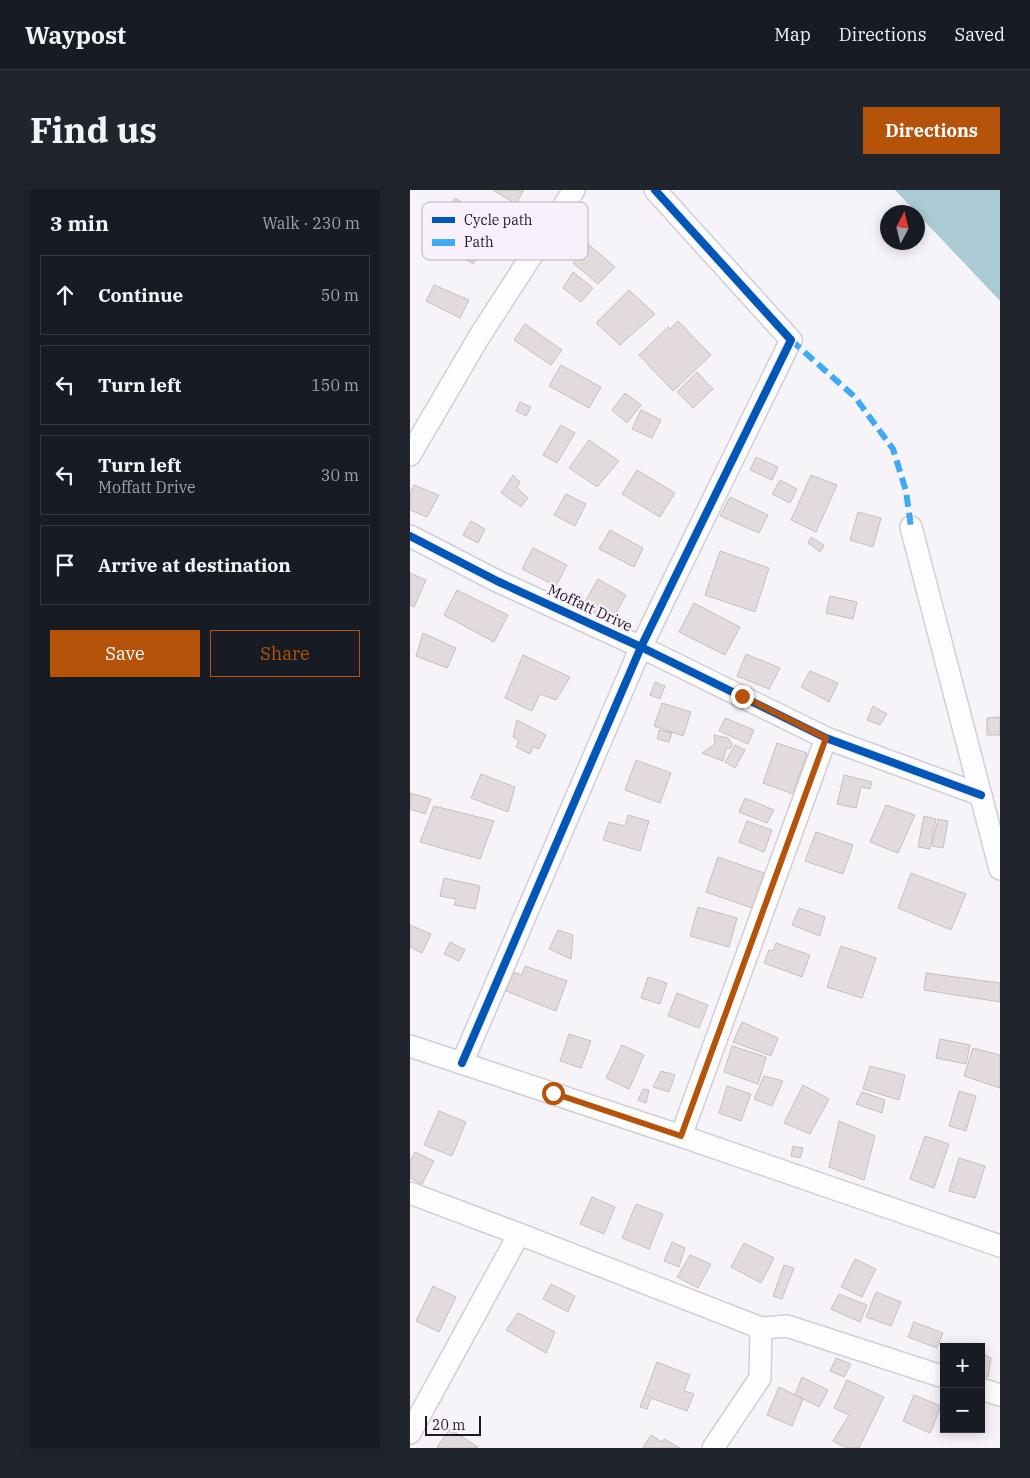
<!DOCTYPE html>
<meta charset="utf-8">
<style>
:root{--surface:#171b24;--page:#20242c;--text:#f1f3f6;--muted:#9ea1a6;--line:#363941;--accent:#b45309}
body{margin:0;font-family:"IBM Plex Serif",serif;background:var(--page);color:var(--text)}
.controls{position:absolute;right:15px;bottom:15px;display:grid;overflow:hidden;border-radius:0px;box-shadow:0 2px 12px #0003}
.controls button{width:45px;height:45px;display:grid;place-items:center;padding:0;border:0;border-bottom:1px solid var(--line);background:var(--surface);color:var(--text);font:25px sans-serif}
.compass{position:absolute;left:470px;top:15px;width:45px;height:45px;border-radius:50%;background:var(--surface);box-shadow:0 2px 12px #0003;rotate:7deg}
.scale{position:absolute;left:15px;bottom:12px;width:56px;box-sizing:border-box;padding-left:5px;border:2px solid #1f1923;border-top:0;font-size:14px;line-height:18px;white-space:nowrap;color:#1f1923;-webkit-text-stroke:4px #f8f1fc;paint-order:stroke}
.stop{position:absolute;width:15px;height:15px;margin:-11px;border:4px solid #b45309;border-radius:50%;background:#fff}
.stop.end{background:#b45309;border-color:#fff;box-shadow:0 1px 5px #0008}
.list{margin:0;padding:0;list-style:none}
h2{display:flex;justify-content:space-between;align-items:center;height:65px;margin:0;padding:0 20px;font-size:21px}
h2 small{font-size:16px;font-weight:400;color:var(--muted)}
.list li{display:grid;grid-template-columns:32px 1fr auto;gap:15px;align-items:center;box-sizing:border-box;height:80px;margin:0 10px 10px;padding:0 10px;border:1px solid var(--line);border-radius:0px}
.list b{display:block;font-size:19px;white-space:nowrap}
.list p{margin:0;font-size:16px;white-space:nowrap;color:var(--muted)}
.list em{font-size:16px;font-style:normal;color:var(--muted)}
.actions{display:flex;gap:10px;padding:15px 20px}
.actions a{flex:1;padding:11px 0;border:1px solid var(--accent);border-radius:0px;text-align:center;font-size:18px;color:var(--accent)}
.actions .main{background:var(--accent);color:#fff}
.icon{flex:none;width:28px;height:28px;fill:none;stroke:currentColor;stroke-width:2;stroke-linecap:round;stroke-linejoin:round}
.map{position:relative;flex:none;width:590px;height:1258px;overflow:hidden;border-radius:0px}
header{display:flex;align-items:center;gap:30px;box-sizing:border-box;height:70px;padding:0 25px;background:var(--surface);border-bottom:1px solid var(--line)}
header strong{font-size:24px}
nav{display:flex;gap:28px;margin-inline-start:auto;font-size:18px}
.intro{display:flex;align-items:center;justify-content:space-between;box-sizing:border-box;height:120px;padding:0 30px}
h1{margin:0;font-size:35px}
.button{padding:12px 22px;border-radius:0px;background:var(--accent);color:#fff;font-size:18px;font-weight:700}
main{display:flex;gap:30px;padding:0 30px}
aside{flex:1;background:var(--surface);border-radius:0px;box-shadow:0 2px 12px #0003}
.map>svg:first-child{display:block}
.water{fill:#aacbd4}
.building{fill:#e3dadc;stroke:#c6bebf}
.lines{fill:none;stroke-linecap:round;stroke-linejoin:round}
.street-casing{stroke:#d2ced5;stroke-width:24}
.street{stroke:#fefdfe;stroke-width:21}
.quiet{stroke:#3fa9f5;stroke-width:6;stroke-dasharray:12 6;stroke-linecap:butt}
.cycleway-casing{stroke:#f8f1fc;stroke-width:11}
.cycleway{stroke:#0057b8;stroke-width:8}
.route{stroke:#b45309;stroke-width:6}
.labels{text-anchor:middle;stroke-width:4.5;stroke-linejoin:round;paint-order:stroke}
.street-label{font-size:15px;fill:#1f1923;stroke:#f8f1fc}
.key{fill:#f8f1fc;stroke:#b7b0bb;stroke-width:1}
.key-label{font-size:14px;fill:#1f1923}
</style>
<header>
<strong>Waypost</strong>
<nav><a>Map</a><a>Directions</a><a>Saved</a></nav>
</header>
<div class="intro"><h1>Find us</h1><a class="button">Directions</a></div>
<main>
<aside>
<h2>3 min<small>Walk · 230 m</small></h2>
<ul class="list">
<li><svg class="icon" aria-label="ahead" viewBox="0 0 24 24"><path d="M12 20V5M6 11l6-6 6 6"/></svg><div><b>Continue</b></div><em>50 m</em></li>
<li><svg class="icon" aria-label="left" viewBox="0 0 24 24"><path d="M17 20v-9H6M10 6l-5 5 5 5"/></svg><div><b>Turn left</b></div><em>150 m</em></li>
<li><svg class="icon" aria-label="left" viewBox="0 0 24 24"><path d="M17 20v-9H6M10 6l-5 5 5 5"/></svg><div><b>Turn left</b><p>Moffatt Drive</p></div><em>30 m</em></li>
<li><svg class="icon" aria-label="arrive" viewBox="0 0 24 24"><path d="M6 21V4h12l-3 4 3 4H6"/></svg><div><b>Arrive at destination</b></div></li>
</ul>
<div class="actions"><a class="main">Save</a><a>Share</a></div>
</aside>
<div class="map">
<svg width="590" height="1258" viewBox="0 0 590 1258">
<rect width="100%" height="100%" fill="#f7f4f9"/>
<!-- water -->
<polygon class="water" points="485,0 590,0 590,111"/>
<!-- building -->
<g class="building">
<polygon points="83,0 114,0 106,14"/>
<polygon points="45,8 88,35 63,74 41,59 49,46 29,33"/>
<polygon points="178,54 205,77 188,94 163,73"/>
<polygon points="163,82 183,98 171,112 153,98"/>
<polygon points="24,95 59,110 50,128 16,111"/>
<polygon points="219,100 245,124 210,155 186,133"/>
<polygon points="268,131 301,165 263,201 229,165 258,137 260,139"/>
<polygon points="115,134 152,160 141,175 104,150"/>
<polygon points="151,175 191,197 179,218 139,196"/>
<polygon points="287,182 303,199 283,218 267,202"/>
<polygon points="215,203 231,215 217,233 202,220"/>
<polygon points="110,212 121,217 116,226 106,221"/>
<polygon points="231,220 251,230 242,248 222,239"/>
<polygon points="151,235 165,243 147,273 133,265"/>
<polygon points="179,250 209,271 187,297 159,278"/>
<polygon points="346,267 368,277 362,290 340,280"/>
<polygon points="227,280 265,303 250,327 212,304"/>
<polygon points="103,285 110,292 107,298 118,308 111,317 91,303"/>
<polygon points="401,285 427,295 406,342 381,330"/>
<polygon points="370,290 387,299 380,313 362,304"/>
<polygon points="4,295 29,305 17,327 0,320 0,303"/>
<polygon points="156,304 176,314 165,336 144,325"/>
<polygon points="320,307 358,325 349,343 310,326"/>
<polygon points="448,322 471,328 463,357 440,350"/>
<polygon points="61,331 75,339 68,353 53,345"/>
<polygon points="200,340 233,358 224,377 189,359"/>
<polygon points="401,347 414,355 410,362 398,353"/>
<polygon points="123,358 157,375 146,396 112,379"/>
<polygon points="310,361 359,378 345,422 295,405"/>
<polygon points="0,383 16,390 4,417 0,415"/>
<polygon points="188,389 216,405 200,433 172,417"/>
<polygon points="47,400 98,425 84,452 34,425"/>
<polygon points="420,406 447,412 443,429 416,423"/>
<polygon points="284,413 330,437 315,465 269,442"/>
<polygon points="13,443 46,458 37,478 6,466"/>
<polygon points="336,464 370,478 359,499 327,486"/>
<polygon points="113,465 160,487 146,510 130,504 122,521 95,508"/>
<polygon points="400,481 428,493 419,512 391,497"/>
<polygon points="245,492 255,496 250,509 240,505"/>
<polygon points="252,513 281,522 273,546 244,536"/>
<polygon points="463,516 477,524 470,535 457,530"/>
<polygon points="590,527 590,545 577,545 577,528"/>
<polygon points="315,528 344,540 338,554 309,541"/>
<polygon points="107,530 136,545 129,559 123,557 120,564 106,557 109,551 103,547"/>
<polygon points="249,540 262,543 259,552 247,549"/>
<polygon points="304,545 318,548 322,554 321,558 316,559 313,571 292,563 305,554"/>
<polygon points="367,553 397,563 383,604 353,593"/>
<polygon points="325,555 335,560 325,578 315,572"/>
<polygon points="226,570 261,583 250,613 215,600"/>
<polygon points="71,584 105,597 98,622 61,608"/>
<polygon points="434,585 462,592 460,599 451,597 446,618 427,614"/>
<polygon points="0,603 21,609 15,624 0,619"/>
<polygon points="335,608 364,620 357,633 329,622"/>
<polygon points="476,615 505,625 488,663 460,652"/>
<polygon points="24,616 84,631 70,669 10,652"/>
<polygon points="218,625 239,631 230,661 193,650 199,632 215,636"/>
<polygon points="514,626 526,629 520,659 508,657"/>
<polygon points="528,629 538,631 533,658 522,656"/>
<polygon points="337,631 362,640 354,662 329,652"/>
<polygon points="406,642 443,655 433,684 395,671"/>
<polygon points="308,667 354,683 342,718 296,702"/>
<polygon points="501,683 556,704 541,740 488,718"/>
<polygon points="34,688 70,696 65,719 44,715 46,709 30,706"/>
<polygon points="288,717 327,728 319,757 280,746"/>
<polygon points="389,718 415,727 410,746 382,735"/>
<polygon points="0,735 21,744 12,763 0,757"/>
<polygon points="148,740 163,745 161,769 139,759"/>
<polygon points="40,752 55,760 49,771 34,764"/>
<polygon points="366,753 400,765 392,787 354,773 359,760 363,761"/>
<polygon points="431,756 466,768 452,808 417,797"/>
<polygon points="115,776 157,791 146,821 96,801 104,782 112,785"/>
<polygon points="516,783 590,793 590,812 514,800"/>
<polygon points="238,787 257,793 250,814 231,808"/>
<polygon points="267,803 298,815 289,838 258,826"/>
<polygon points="332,832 368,848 361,866 323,852"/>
<polygon points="159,844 181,851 171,878 150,871"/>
<polygon points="530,849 560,855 556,874 526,868"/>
<polygon points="212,855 234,865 219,899 196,888"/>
<polygon points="322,856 356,867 348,894 314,882"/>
<polygon points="563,858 590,865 590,898 554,886"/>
<polygon points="460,876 495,885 489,910 453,899"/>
<polygon points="251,881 265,885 259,902 243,897"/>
<polygon points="354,886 373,891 362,916 344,909"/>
<polygon points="393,895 419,909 400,944 374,933"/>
<polygon points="317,896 341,904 331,931 309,923"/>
<polygon points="233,899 239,900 236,913 228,910"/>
<polygon points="549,901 566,906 556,941 539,936"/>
<polygon points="452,902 475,910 472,923 446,914"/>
<polygon points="29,921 56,932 42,966 14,955"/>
<polygon points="429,931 465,946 454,990 419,977"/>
<polygon points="515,946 539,954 524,998 500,989"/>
<polygon points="383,956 393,958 390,968 381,966"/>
<polygon points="5,962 24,971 12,994 0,988 0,971"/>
<polygon points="549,968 575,976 565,1008 539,1001"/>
<polygon points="182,1007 205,1017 194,1044 170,1034"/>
<polygon points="226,1014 253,1024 239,1059 212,1048"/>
<polygon points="262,1052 275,1058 269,1077 254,1071"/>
<polygon points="334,1053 364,1068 351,1093 321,1077"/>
<polygon points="280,1065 301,1074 288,1098 267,1087"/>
<polygon points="445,1069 466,1079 452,1107 431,1097"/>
<polygon points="374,1075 384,1078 372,1109 363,1106"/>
<polygon points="141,1094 165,1106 158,1122 133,1109"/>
<polygon points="23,1096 46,1107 29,1142 6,1131"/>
<polygon points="466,1102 491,1112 481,1136 456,1127"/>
<polygon points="429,1104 457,1115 450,1132 421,1119"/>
<polygon points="108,1123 145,1142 136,1163 96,1140"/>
<polygon points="504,1132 533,1143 527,1158 498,1147"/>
<polygon points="571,1163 581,1168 578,1187 571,1184"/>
<polygon points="426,1168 441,1174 434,1187 420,1181"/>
<polygon points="247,1172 280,1185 274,1201 284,1204 277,1221 241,1208 237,1219 230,1217"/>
<polygon points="392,1187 418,1200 409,1217 385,1205"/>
<polygon points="437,1190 474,1207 449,1258 437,1258 423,1251 439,1225 424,1218"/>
<polygon points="369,1197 393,1209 382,1236 357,1225"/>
<polygon points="504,1205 531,1216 520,1243 493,1231"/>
<polygon points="40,1239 68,1257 67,1258 28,1258 27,1257"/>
<polygon points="241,1245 252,1252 254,1249 270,1258 233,1258"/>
</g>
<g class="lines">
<!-- street casing -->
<g class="street-casing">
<g id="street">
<polyline points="0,265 69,147 164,0"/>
<polyline points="501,337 590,679"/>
<polyline points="0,346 87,391 231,457 416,548 571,605"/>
<polyline points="0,856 271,946 590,1056"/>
<polyline points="52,873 231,457 381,150 245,0"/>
<polyline points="271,946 416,548"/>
<polyline points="0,1003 109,1044 351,1138 377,1136 534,1187"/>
<polyline points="571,1199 590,1205"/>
<polyline points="0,1243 109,1044"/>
<polyline points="303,1258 350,1188 351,1138"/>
</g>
</g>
<!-- street -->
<use href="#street" class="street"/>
<!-- quiet -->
<polyline class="quiet" points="381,150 445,207 483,259 496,301 501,337"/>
<!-- cycleway casing -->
<g class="cycleway-casing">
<g id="cycleway">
<polyline points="0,346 87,391 231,457 416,548 571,605"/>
<polyline points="52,873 231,457 381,150 245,0"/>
</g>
</g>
<!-- cycleway -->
<use href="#cycleway" class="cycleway"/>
</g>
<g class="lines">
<!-- route -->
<polyline class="route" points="143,903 271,946 416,548 332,506"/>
</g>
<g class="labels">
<!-- street labels -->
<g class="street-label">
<text transform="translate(180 418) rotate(25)" y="5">Moffatt Drive</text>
</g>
</g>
<!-- legend -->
<rect x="12" y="12" width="166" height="58" rx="8" class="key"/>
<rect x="22" y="27" width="23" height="6" fill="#0057b8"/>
<rect x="22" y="49" width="23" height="7" fill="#3fa9f5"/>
<g class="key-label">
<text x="54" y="35">Cycle path</text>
<text x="54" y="57">Path</text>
</g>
</svg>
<div class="controls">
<button>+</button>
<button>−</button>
</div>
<svg class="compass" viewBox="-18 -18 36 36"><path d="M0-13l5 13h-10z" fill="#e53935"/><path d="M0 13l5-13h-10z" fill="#9ea1a6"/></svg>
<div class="scale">20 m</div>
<div class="stop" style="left:143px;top:903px"></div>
<div class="stop end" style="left:332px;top:506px"></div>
</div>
</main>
